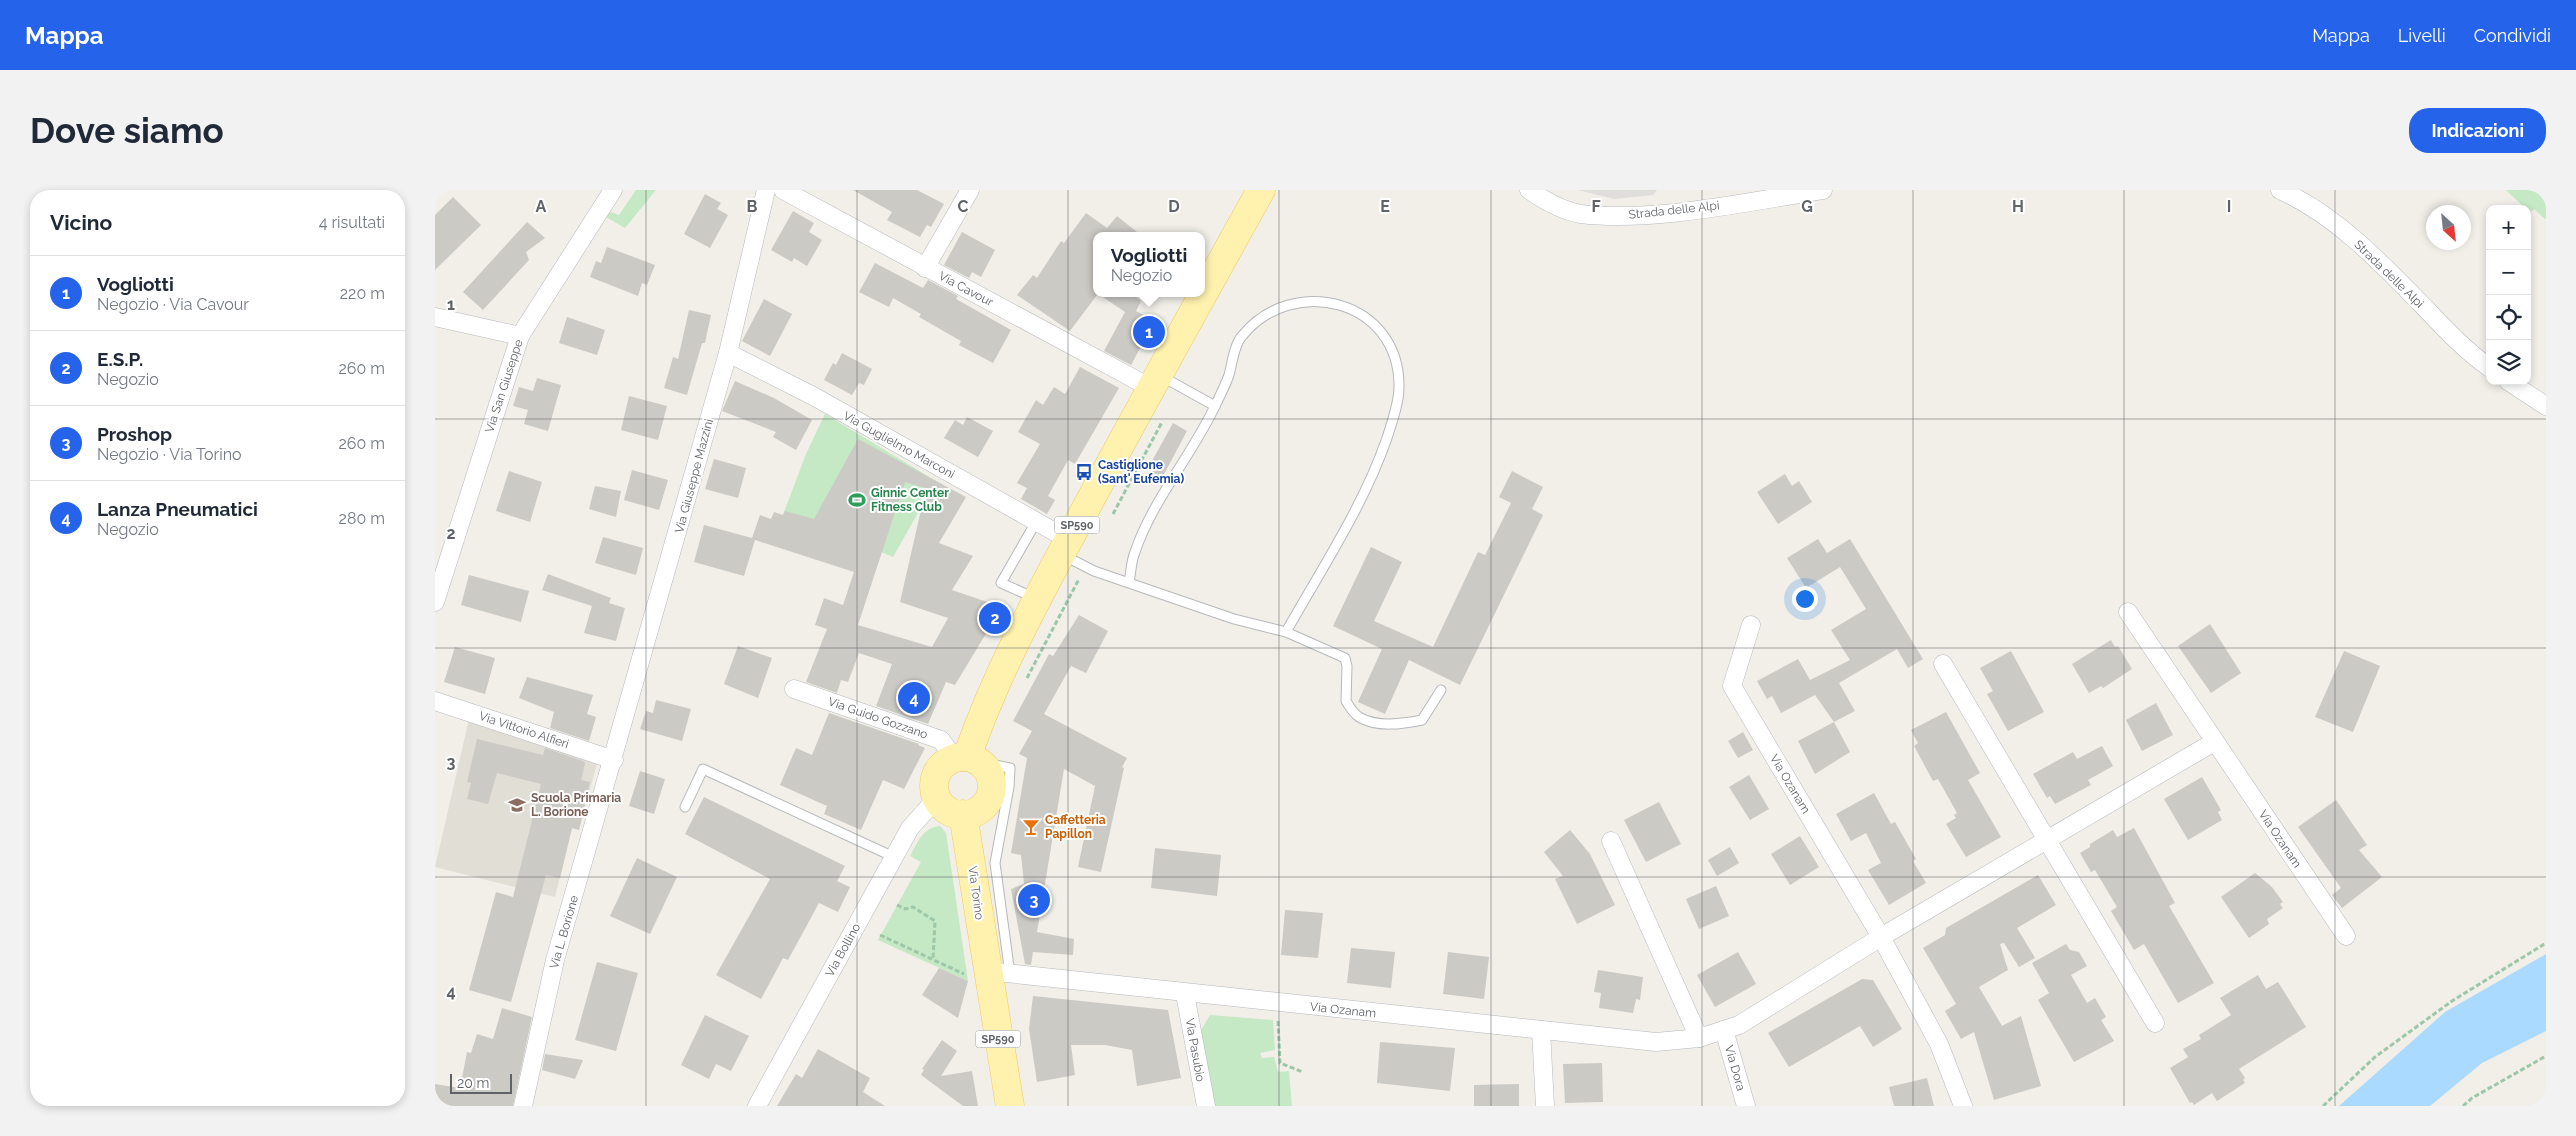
<!DOCTYPE html>
<html lang="it">
<meta charset="utf-8">
<style>
:root{--surface:#fff;--page:#f2f2f3;--text:#1f2937;--muted:#747a83;--line:#e0e1e3;--accent:#2563eb}
body{margin:0;font-family:Raleway,sans-serif;background:var(--page);color:var(--text)}
.controls{position:absolute;right:15px;top:15px;display:grid;overflow:hidden;border-radius:10px;box-shadow:0 2px 8px #0003}
.controls button{width:45px;height:45px;display:grid;place-items:center;padding:0;border:0;border-bottom:1px solid var(--line);background:var(--surface);color:var(--text);font:25px sans-serif}
.compass{position:absolute;left:1991px;top:15px;width:45px;height:45px;border-radius:50%;background:var(--surface);box-shadow:0 2px 8px #0003;rotate:153deg}
.scale{position:absolute;left:15px;bottom:12px;width:62px;box-sizing:border-box;padding-left:5px;border:2px solid #5f6368;border-top:0;font-size:14px;line-height:18px;white-space:nowrap;color:#5f6368;-webkit-text-stroke:4px #fff;paint-order:stroke}
.you{position:absolute;left:1369px;top:408px;width:18px;height:18px;margin:-12px;border:4px solid #fff;border-radius:50%;background:#1a73e8;box-shadow:0 0 0 8px #1a73e833}
.badge{display:grid;place-items:center;width:32px;height:32px;border-radius:50%;background:var(--accent);color:#fff;font-size:16px;font-weight:700}
.pin{position:absolute;translate:-50% -50%;border:2px solid #fff;box-shadow:0 1px 5px #0006}
.popup{position:absolute;left:658px;top:42px;width:112px;height:65px;box-sizing:border-box;display:grid;place-content:center;border-radius:10px;background:var(--surface);filter:drop-shadow(0 1px 4px #0005);font-size:16px;white-space:nowrap;color:var(--muted)}
.popup b{font-size:19px;color:var(--text)}
.popup::after{content:'';position:absolute;left:50%;top:100%;margin-left:-10px;border:10px solid transparent;border-top-color:var(--surface)}
.list{margin:0;padding:0;list-style:none}
h2{display:flex;justify-content:space-between;align-items:center;height:65px;margin:0;padding:0 20px;font-size:21px}
h2 small{font-size:16px;font-weight:400;color:var(--muted)}
.list li{display:grid;grid-template-columns:32px 1fr auto;gap:15px;align-items:center;box-sizing:border-box;height:75px;padding:0 20px;border-top:1px solid var(--line)}
.list b{display:block;font-size:19px;white-space:nowrap}
.list p{margin:0;font-size:16px;white-space:nowrap;color:var(--muted)}
.list em{font-size:16px;font-style:normal;color:var(--muted)}
.icon{flex:none;width:28px;height:28px;fill:none;stroke:currentColor;stroke-width:2;stroke-linecap:round;stroke-linejoin:round}
.map{position:relative;flex:none;width:2111px;height:916px;overflow:hidden;border-radius:20px}
header{display:flex;align-items:center;gap:30px;box-sizing:border-box;height:70px;padding:0 25px;background:var(--accent);color:#fff}
header strong{font-size:24px}
nav{display:flex;gap:28px;margin-inline-start:auto;font-size:18px}
.intro{display:flex;align-items:center;justify-content:space-between;box-sizing:border-box;height:120px;padding:0 30px}
h1{margin:0;font-size:35px}
.button{padding:12px 22px;border-radius:20px;background:var(--accent);color:#fff;font-size:18px;font-weight:700}
main{display:flex;gap:30px;padding:0 30px}
aside{flex:1;background:var(--surface);border-radius:20px;box-shadow:0 2px 8px #0003}
.map>svg:first-child{display:block}
.industrial{fill:#e0deda}
.education{fill:#e1ded6}
.green{fill:#c5e8c5}
.water{fill:#aadaff}
.building{fill:#cccac5;fill-rule:evenodd}
.lines{fill:none;stroke-linecap:round;stroke-linejoin:round}
.service-casing{stroke:#b5b8bc;stroke-width:11}
.minor-casing{stroke:#b5b8bc;stroke-width:19}
.primary-casing{stroke:#f2c960;stroke-width:29}
.path{stroke:#9cc7a9;stroke-width:3;stroke-dasharray:5 2.5;stroke-linecap:butt}
.service{stroke:#fff;stroke-width:9}
.minor{stroke:#fff;stroke-width:18}
.primary{stroke:#fff2af;stroke-width:28}
.grid{fill:none;stroke:#5f6368;stroke-width:1;stroke-opacity:0.55}
.labels{text-anchor:middle;stroke-width:4;stroke-linejoin:round;paint-order:stroke}
.shield{fill:#fff;stroke:#8f9295;stroke-width:1}
.shield-label{font-size:11px;font-weight:bold;fill:#5f6368}
.street-label{font-size:12px;fill:#5f6368;stroke:#fff}
.transit-label{font-size:12px;font-weight:bold;fill:#164399;stroke:#fff;text-anchor:start}
.leisure-label{font-size:12px;font-weight:bold;fill:#27864d;stroke:#fff;text-anchor:start}
.education-label{font-size:12px;font-weight:bold;fill:#785e54;stroke:#fff;text-anchor:start}
.food-label{font-size:12px;font-weight:bold;fill:#c56008;stroke:#fff;text-anchor:start}
.grid-label{font-size:16px;text-anchor:middle;font-weight:bold;fill:#5f6368;stroke:#fff;stroke-width:4;stroke-linejoin:round;paint-order:stroke}
</style>
<header>
<strong>Mappa</strong>
<nav><a>Mappa</a><a>Livelli</a><a>Condividi</a></nav>
</header>
<div class="intro"><h1>Dove siamo</h1><a class="button">Indicazioni</a></div>
<main>
<aside>
<h2>Vicino<small>4 risultati</small></h2>
<ul class="list">
<li><span class="badge">1</span><div><b>Vogliotti</b><p>Negozio · Via Cavour</p></div><em>220 m</em></li>
<li><span class="badge">2</span><div><b>E.S.P.</b><p>Negozio</p></div><em>260 m</em></li>
<li><span class="badge">3</span><div><b>Proshop</b><p>Negozio · Via Torino</p></div><em>260 m</em></li>
<li><span class="badge">4</span><div><b>Lanza Pneumatici</b><p>Negozio</p></div><em>280 m</em></li>
</ul>
</aside>
<div class="map">
<svg width="2111" height="916" viewBox="0 0 2111 916">
<rect width="100%" height="100%" fill="#f1efe8"/>
<!-- industrial -->
<polygon class="industrial" points="1143,0 1222,0 1218,5 1179,9"/>
<!-- education -->
<polygon class="education" points="34,529 163,570 144,640 137,638 120,707 0,677"/>
<!-- green -->
<g class="green">
<polygon points="201,0 221,0 190,38 171,27 175,22 184,25"/>
<polygon points="2071,0 2111,0 2111,28 2110,29 2099,19 2095,23"/>
<polygon points="390,224 501,291 458,367 432,356 346,330 371,264"/>
<path d="M505,636L511,643L533,791L443,750L486,672L475,666C483,652 487,638 505,636Z"/>
<polygon points="775,825 838,830 840,860 825,863 827,868 839,867 843,882 854,881 857,916 780,916 765,842"/>
</g>
<!-- water -->
<polygon class="water" points="2111,764 2111,841 2047,873 1995,916 1904,916 2010,822"/>
<!-- building -->
<g class="building">
<polygon points="418,0 482,0 509,14 496,37 492,35 485,47 452,30 457,22"/>
<polygon points="270,4 286,13 282,19 293,25 275,58 249,44"/>
<polygon points="18,7 46,35 0,80 0,25"/>
<polygon points="358,21 379,33 374,42 387,50 372,76 359,68 357,72 336,60"/>
<polygon points="651,23 672,38 682,26 707,46 662,46 662,105 635,141 582,105 598,85 602,88 626,51 629,53"/>
<polygon points="92,32 110,48 91,62 94,70 48,120 28,102"/>
<polygon points="527,42 560,60 546,87 537,82 534,88 509,75"/>
<polygon points="172,57 220,75 212,95 207,93 203,106 155,87 161,71 166,73"/>
<polygon points="440,73 488,98 493,90 523,106 521,109 576,140 558,173 524,155 526,151 484,127 486,124 458,108 454,117 424,102"/>
<polygon points="662,103 696,103 706,111 701,121 720,131 696,175 669,161 690,122"/>
<polygon points="329,109 357,124 335,166 307,151"/>
<polygon points="254,120 276,125 270,153 267,153 252,205 229,198 238,167 243,169"/>
<polygon points="132,127 170,140 162,165 124,153"/>
<polygon points="407,163 437,179 429,195 424,193 417,205 389,190 398,173 401,175"/>
<polygon points="645,177 684,198 640,274 633,270 613,306 620,310 612,324 586,309 592,298 582,293 605,254 583,242 601,210 608,215 619,197 630,204"/>
<polygon points="102,188 126,195 113,241 89,234 93,220 78,216 84,197 98,201"/>
<polygon points="300,191 339,208 377,230 361,260 338,247 341,242 287,221"/>
<polygon points="194,206 232,216 223,250 186,240"/>
<polygon points="532,227 558,241 543,267 509,248 520,230 528,235"/>
<polygon points="738,233 752,241 727,288 712,280"/>
<path d="M423,249L531,307L504,353L538,366L517,400L567,417L520,495L511,492L493,534L441,516L457,474L424,463L413,492L406,490L402,503L371,492L392,439L380,435L389,408L408,415L419,382L320,350L309,386L259,372L269,335L317,348L325,325L336,329L339,322L348,325L350,321L379,329ZM470,292L491,298L465,412L513,428L497,457L423,435Z"/>
<polygon points="279,269 311,278 303,308 270,299"/>
<polygon points="197,280 233,290 224,320 189,310"/>
<polygon points="74,281 107,292 95,332 61,321"/>
<polygon points="1077,281 1108,297 1097,319 1108,325 1025,495 974,470 950,524 923,512 947,459 898,436 936,357 967,372 939,431 998,457 1043,362 1050,365 1076,313 1064,307"/>
<polygon points="1350,284 1357,296 1364,291 1377,312 1343,334 1322,302"/>
<polygon points="160,296 186,301 181,327 154,319"/>
<polygon points="168,347 208,358 201,385 160,373"/>
<polygon points="1383,349 1392,363 1415,349 1488,469 1473,478 1462,459 1404,493 1420,521 1399,532 1380,505 1346,523 1337,506 1332,509 1322,491 1363,469 1375,490 1415,470 1396,440 1431,419 1405,377 1371,398 1352,368"/>
<polygon points="113,384 176,408 174,413 190,418 181,451 149,443 157,416 107,400"/>
<polygon points="34,385 94,401 86,432 26,415"/>
<polygon points="644,425 673,441 651,483 636,476 609,524 692,568 687,577 689,578 666,682 643,677 660,596 629,579 602,742 639,749 638,765 598,762 596,775 590,774 576,699 589,694 586,665 576,663 592,568 584,564 597,541 578,531 614,464 618,466"/>
<polygon points="1775,434 1806,483 1776,503 1743,456"/>
<polygon points="1676,450 1680,457 1683,456 1697,479 1668,498 1666,496 1654,503 1637,474"/>
<polygon points="303,456 337,468 323,508 289,494"/>
<polygon points="20,457 60,468 50,504 9,492"/>
<polygon points="1576,461 1609,522 1573,541 1552,504 1558,501 1545,478"/>
<polygon points="1909,461 1945,476 1918,542 1880,527"/>
<polygon points="92,487 158,505 152,524 161,527 154,551 115,538 119,522 84,508"/>
<polygon points="221,510 256,519 247,551 205,539 211,521 218,523"/>
<polygon points="1721,513 1738,545 1707,561 1691,530"/>
<polygon points="1511,522 1545,583 1533,590 1566,647 1531,667 1511,634 1521,628 1519,625 1522,623 1503,589 1498,591 1479,556 1483,553 1476,540"/>
<polygon points="394,523 484,554 483,555 490,558 469,599 448,590 426,640 389,624 392,616 345,595 361,558 377,565"/>
<polygon points="1399,532 1415,562 1380,584 1363,551"/>
<polygon points="1308,542 1318,560 1303,568 1293,551"/>
<polygon points="42,549 108,565 110,558 148,571 150,573 146,590 155,592 144,640 137,638 125,688 111,685 76,812 34,800 61,702 78,707 106,594 62,583 53,614 32,609 36,593 32,592"/>
<polygon points="1667,556 1678,576 1653,590 1656,595 1620,614 1615,606 1612,608 1598,584 1638,562 1642,569"/>
<polygon points="205,581 230,589 219,624 194,616"/>
<polygon points="1314,585 1334,619 1315,630 1294,597"/>
<polygon points="1767,587 1786,620 1783,622 1787,630 1753,650 1729,609"/>
<polygon points="1439,603 1456,634 1460,632 1481,669 1478,671 1491,693 1454,715 1433,680 1446,673 1431,643 1416,651 1401,624"/>
<polygon points="269,607 410,676 402,691 415,697 403,722 384,713 353,770 348,768 326,809 281,785 335,689 250,644"/>
<polygon points="1901,610 1932,655 1924,660 1947,687 1907,718 1897,705 1906,698 1863,637"/>
<polygon points="1224,612 1246,654 1211,672 1189,630"/>
<polygon points="1699,638 1740,713 1734,716 1779,793 1743,813 1709,754 1699,760 1676,721 1682,717 1660,680 1656,682 1645,663 1655,657 1655,654 1678,640 1682,647"/>
<polygon points="1135,640 1155,664 1180,715 1142,734 1120,689 1128,686 1109,662"/>
<polygon points="1365,646 1384,677 1355,695 1336,664"/>
<polygon points="1295,657 1304,673 1282,686 1273,670"/>
<polygon points="720,658 786,665 782,706 716,698"/>
<polygon points="202,668 242,687 215,744 175,726"/>
<polygon points="1820,683 1837,697 1848,712 1845,714 1848,718 1832,729 1834,734 1814,748 1786,707"/>
<polygon points="1603,685 1621,715 1582,738 1600,768 1584,777 1569,753 1565,754 1573,780 1544,797 1567,836 1586,826 1606,896 1559,910 1539,842 1526,849 1510,821 1521,814 1488,758 1510,745 1511,738"/>
<polygon points="1281,696 1294,726 1264,739 1251,709"/>
<polygon points="850,720 888,723 883,768 846,765"/>
<polygon points="1631,754 1635,760 1644,762 1652,776 1636,785 1652,813 1660,808 1671,827 1666,830 1679,851 1639,872 1603,810 1614,803 1597,773"/>
<polygon points="916,758 960,762 956,798 912,793"/>
<polygon points="1013,762 1054,767 1049,809 1008,804"/>
<polygon points="1303,762 1321,794 1280,817 1262,785"/>
<polygon points="162,772 203,783 181,861 140,850"/>
<polygon points="504,778 533,791 523,828 487,805"/>
<polygon points="1163,780 1208,787 1205,810 1201,809 1198,823 1164,818 1166,803 1159,802"/>
<polygon points="1823,785 1831,799 1843,792 1871,837 1804,879 1810,888 1808,890 1810,893 1782,911 1777,903 1759,915 1757,912 1755,913 1735,878 1753,867 1748,859 1766,849 1764,845 1796,825 1785,808"/>
<polygon points="1427,789 1438,790 1467,839 1438,857 1425,836 1354,877 1333,843"/>
<polygon points="598,806 733,820 746,888 702,896 697,860 670,855 636,855 640,885 602,892 594,839"/>
<polygon points="67,818 97,827 78,916 0,916 0,894 25,898 32,862 36,863 42,844 58,849"/>
<polygon points="270,825 314,846 296,881 281,874 274,889 246,875"/>
<polygon points="507,850 522,861 506,886 537,881 543,916 528,916 486,885 489,880 487,879"/>
<polygon points="945,852 1020,858 1015,901 942,893"/>
<polygon points="383,859 435,888 428,902 450,916 342,916 361,884 367,888"/>
<polygon points="110,864 148,870 140,889 107,880"/>
<polygon points="1167,873 1168,912 1130,913 1128,874"/>
<polygon points="1492,888 1499,916 1459,916 1454,897"/>
<polygon points="1084,894 1084,916 1039,916 1039,895"/>
</g>
<g class="lines">
<!-- service casing -->
<g class="service-casing">
<g id="service">
<path d="M628,365L659,381L799,429L851,442C887,378 928,317 952,248C957,232 964,213 964,197C965,110 858,83 807,146C799,155 797,174 794,185C790,196 785,206 780,216L726,186"/>
<path d="M694,392C696,383 696,371 700,362C717,311 757,265 780,216"/>
<polyline points="600,408 566,393 601,332"/>
<path d="M851,442L910,468L912,476L911,511C914,516 919,524 924,527C942,538 968,534 987,530L1006,500"/>
<polyline points="544,572 575,578 574,597 560,673 575,784"/>
<polyline points="250,617 268,579 459,667"/>
</g>
</g>
<!-- minor casing -->
<g class="minor-casing">
<g id="minor">
<polyline points="348,0 716,198"/>
<path d="M1094,0C1110,11 1127,21 1146,24C1218,33 1316,11 1388,0"/>
<path d="M1845,0C1903,26 1949,76 1993,121C2012,141 2032,162 2055,178"/>
<polyline points="490,78 535,0"/>
<polyline points="0,127 85,146"/>
<polyline points="293,163 380,207 634,350"/>
<polyline points="2073,191 2111,216"/>
<polyline points="0,412 85,146 178,0"/>
<polyline points="1693,422 1911,746"/>
<polyline points="1316,435 1297,496 1446,747 1504,854 1528,916"/>
<polyline points="1508,474 1720,833"/>
<polyline points="359,499 506,550 519,568"/>
<polyline points="0,511 179,570"/>
<polyline points="1176,651 1264,848"/>
<polyline points="552,781 1221,852 1264,848 1304,835 1446,747 1779,552"/>
<polyline points="750,804 771,916"/>
<polyline points="1106,840 1110,916"/>
<polyline points="1289,840 1311,916"/>
<polyline points="88,916 120,770 293,163 331,0"/>
<polyline points="322,916 475,638 502,608"/>
</g>
</g>
<!-- primary casing -->
<g class="primary-casing">
<g id="primary">
<path d="M532,567C563,478 606,401 651,318C708,212 767,106 826,0"/>
<circle cx="528" cy="596" r="29"/>
<polyline points="528,624 575,916"/>
</g>
</g>
<!-- path -->
<g class="path">
<polyline points="678,324 727,232"/>
<polyline points="592,488 644,389"/>
<polyline points="462,715 470,719 478,717 500,731 498,770"/>
<polyline points="445,745 529,784"/>
<polyline points="843,831 845,873 868,882"/>
<polyline points="1888,916 1940,867 2017,811 2111,753"/>
<polyline points="2028,916 2037,908 2111,866"/>
</g>
<!-- service -->
<use href="#service" class="service"/>
<!-- minor -->
<use href="#minor" class="minor"/>
<!-- primary -->
<use href="#primary" class="primary"/>
</g>
<!-- grid -->
<path class="grid" d="M211,0V916M422,0V916M633,0V916M844,0V916M1056,0V916M1267,0V916M1478,0V916M1689,0V916M1900,0V916M0,229H2111M0,458H2111M0,687H2111"/>
<!-- icons -->
<defs>
<g id="bus-bare" transform="scale(1.35)"><path d="M-5-6H5V4H4V6H2V4H-2V6H-4V4H-5ZM-3.5-4V0h7V-4ZM-3.5 1.2v1.5H-2V1.2ZM2 1.2v1.5H3.5V1.2Z" fill="#1a4fb4" stroke="#fff" stroke-width="2.5" paint-order="stroke"/></g>
<g id="stadium-bare" transform="scale(1.35)"><path d="M0-5a6.5 5 0 1 0 0 10a6.5 5 0 1 0 0-10ZM-3.5-1.8h7v3.6h-7Z" fill="#2e9e5b" stroke="#fff" stroke-width="2.5" paint-order="stroke"/></g>
<g id="school-bare" transform="scale(1.35)"><path d="M0-5L7-2L0 1L-7-2ZM-4 1L0 2.5L4 1V4Q0 6-4 4Z" fill="#8d6e63" stroke="#fff" stroke-width="2.5" paint-order="stroke"/></g>
<g id="bar-bare" transform="scale(1.35)"><path d="M-6-5H6L.8 .8V4.5H3.5V6h-7V4.5H-.8V.8Z" fill="#e8710a" stroke="#fff" stroke-width="2.5" paint-order="stroke"/></g>
</defs>
<g fill-rule="evenodd">
<use href="#bus-bare" x="649" y="282"/>
<use href="#stadium-bare" x="422" y="310"/>
<use href="#school-bare" x="82" y="615"/>
<use href="#bar-bare" x="596" y="637"/>
</g>
<g class="labels">
<!-- shield labels -->
<g class="shield">
<rect x="619.5" y="326.5" width="45" height="17" rx="4"/>
<rect x="540.5" y="840.5" width="45" height="17" rx="4"/>
</g>
<g class="shield-label">
<text x="642" y="339">SP590</text>
<text x="563" y="853">SP590</text>
</g>
<!-- street labels -->
<g class="street-label">
<text transform="translate(1239 20) rotate(-6)" y="4">Strada delle Alpi</text>
<text transform="translate(1954 84) rotate(44)" y="4">Strada delle Alpi</text>
<text transform="translate(531 99) rotate(28)" y="4">Via Cavour</text>
<text transform="translate(69 196) rotate(-72)" y="4">Via San Giuseppe</text>
<text transform="translate(464 255) rotate(29)" y="4">Via Guglielmo Marconi</text>
<text transform="translate(259 286) rotate(-75)" y="4">Via Giuseppe Mazzini</text>
<text transform="translate(443 528) rotate(19)" y="4">Via Guido Gozzano</text>
<text transform="translate(89 540) rotate(18)" y="4">Via Vittorio Alfieri</text>
<text transform="translate(1355 594) rotate(59)" y="4">Via Ozanam</text>
<text transform="translate(1845 649) rotate(56)" y="4">Via Ozanam</text>
<text transform="translate(541 703) rotate(82)" y="4">Via Torino</text>
<text transform="translate(129 742) rotate(-74)" y="4">Via L. Borione</text>
<text transform="translate(408 760) rotate(-61)" y="4">Via Bollino</text>
<text transform="translate(908 820) rotate(6)" y="4">Via Ozanam</text>
<text transform="translate(760 860) rotate(80)" y="4">Via Pasubio</text>
<text transform="translate(1300 878) rotate(74)" y="4">Via Dora</text>
</g>
<!-- transit labels -->
<g class="transit-label">
<text x="663" y="279">Castiglione<tspan x="663" dy="14">(Sant' Eufemia)</tspan></text>
</g>
<!-- leisure labels -->
<g class="leisure-label">
<text x="436" y="307">Ginnic Center<tspan x="436" dy="14">Fitness Club</tspan></text>
</g>
<!-- education labels -->
<g class="education-label">
<text x="96" y="612">Scuola Primaria<tspan x="96" dy="14">L. Borione</tspan></text>
</g>
<!-- food labels -->
<g class="food-label">
<text x="610" y="634">Caffetteria<tspan x="610" dy="14">Papillon</tspan></text>
</g>
</g>
<g class="grid-label">
<text x="106" y="22">A</text>
<text x="317" y="22">B</text>
<text x="528" y="22">C</text>
<text x="739" y="22">D</text>
<text x="950" y="22">E</text>
<text x="1161" y="22">F</text>
<text x="1372" y="22">G</text>
<text x="1583" y="22">H</text>
<text x="1794" y="22">I</text>
<text x="16" y="120">1</text>
<text x="16" y="349">2</text>
<text x="16" y="578">3</text>
<text x="16" y="807">4</text>
</g>
</svg>
<div class="controls">
<button>+</button>
<button>−</button>
<button><svg class="icon" aria-label="locate" viewBox="0 0 24 24"><circle cx="12" cy="12" r="6"/><path d="M12 2v4M12 18v4M2 12h4M18 12h4"/></svg></button>
<button><svg class="icon" aria-label="layers" viewBox="0 0 24 24"><path d="M12 4l9 5-9 5-9-5zM3 14l9 5 9-5"/></svg></button>
</div>
<svg class="compass" viewBox="-18 -18 36 36"><path d="M0-13l5 13h-10z" fill="#e53935"/><path d="M0 13l5-13h-10z" fill="#747a83"/></svg>
<div class="scale">20 m</div>
<div class="you"></div>
<div class="pin badge" style="left:714px;top:142px">1</div>
<div class="popup"><b>Vogliotti</b>Negozio</div>
<div class="pin badge" style="left:560px;top:428px">2</div>
<div class="pin badge" style="left:599px;top:710px">3</div>
<div class="pin badge" style="left:479px;top:508px">4</div>
</div>
</main>
